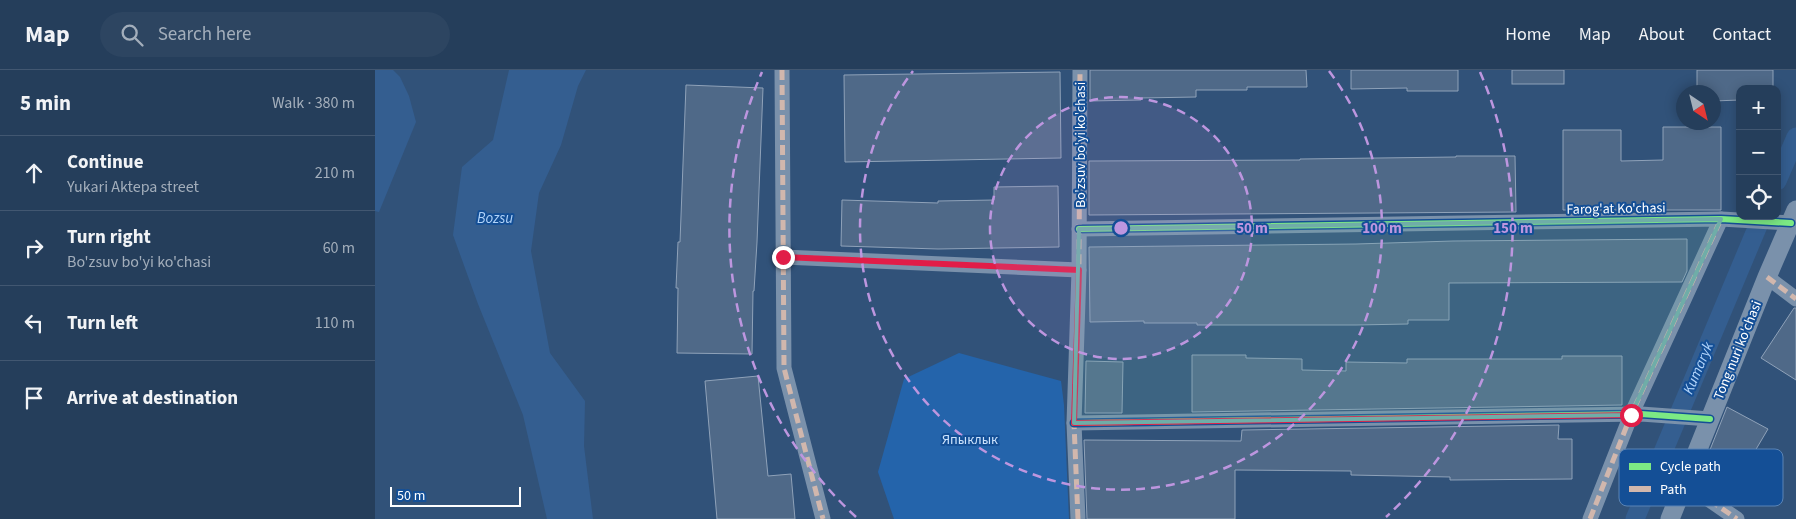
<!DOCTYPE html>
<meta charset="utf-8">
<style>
:root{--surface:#253e5b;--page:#2d4561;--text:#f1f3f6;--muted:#a3aebb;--line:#425771}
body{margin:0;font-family:"Source Sans 3",sans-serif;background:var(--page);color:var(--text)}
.controls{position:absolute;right:15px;top:15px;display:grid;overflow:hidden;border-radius:10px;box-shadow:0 2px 12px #0003}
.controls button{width:45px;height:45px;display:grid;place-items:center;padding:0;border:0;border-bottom:1px solid var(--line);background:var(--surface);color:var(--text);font:25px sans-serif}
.compass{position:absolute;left:1301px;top:15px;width:45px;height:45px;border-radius:50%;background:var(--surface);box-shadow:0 2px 12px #0003;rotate:145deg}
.scale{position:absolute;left:15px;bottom:12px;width:131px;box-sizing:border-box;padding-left:5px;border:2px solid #fff;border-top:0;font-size:14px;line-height:18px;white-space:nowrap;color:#fff;-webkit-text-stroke:4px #144f96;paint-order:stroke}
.stop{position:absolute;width:15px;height:15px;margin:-11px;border:4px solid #e11d48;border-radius:50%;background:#fff}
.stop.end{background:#e11d48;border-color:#fff;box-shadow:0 1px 5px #0008}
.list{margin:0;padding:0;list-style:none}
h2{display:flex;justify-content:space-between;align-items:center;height:65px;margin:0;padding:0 20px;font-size:21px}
h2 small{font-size:16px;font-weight:400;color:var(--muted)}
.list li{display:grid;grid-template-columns:32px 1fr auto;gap:15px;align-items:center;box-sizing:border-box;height:75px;padding:0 20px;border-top:1px solid var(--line)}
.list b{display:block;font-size:19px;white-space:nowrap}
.list p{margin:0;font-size:16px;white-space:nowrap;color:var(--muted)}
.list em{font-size:16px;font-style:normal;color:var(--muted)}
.icon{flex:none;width:28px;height:28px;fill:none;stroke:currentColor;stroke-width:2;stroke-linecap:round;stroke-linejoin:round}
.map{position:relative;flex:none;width:1421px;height:449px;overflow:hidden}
header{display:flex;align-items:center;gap:30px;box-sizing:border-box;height:70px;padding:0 25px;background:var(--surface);border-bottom:1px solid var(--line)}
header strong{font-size:24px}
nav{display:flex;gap:28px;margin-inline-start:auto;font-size:18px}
.search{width:350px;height:45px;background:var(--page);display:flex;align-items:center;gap:12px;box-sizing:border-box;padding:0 18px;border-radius:28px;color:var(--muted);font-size:19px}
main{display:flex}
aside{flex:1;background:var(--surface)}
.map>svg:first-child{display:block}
.green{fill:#2464ab}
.water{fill:#345e90}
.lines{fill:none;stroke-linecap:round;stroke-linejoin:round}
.canal{stroke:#345e90;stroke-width:19}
.building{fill:#4f6988;stroke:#8fa2b9}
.minor{stroke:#7a91ab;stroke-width:15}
.tertiary{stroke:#7a91ab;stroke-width:19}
.quiet{stroke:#d1b7ad;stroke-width:5;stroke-dasharray:10 5;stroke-linecap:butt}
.cycleway-casing{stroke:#144f96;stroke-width:9}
.cycleway{stroke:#7ce984;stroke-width:6}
.route{stroke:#e11d48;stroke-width:6}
.marked{fill:#6fada8;fill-opacity:0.2;stroke:#6fada8;stroke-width:4;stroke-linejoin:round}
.ring{fill:none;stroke:#bd96df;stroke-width:2.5;stroke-dasharray:9 6}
.labels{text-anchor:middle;stroke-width:4;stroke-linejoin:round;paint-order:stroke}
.street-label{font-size:14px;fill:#fff;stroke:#144f96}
.park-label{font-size:14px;fill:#cce3fd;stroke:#144f96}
.water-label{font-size:15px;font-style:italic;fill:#b1d3f9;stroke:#144f96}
.key{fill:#144f96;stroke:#5a84b6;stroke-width:1}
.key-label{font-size:14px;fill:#fff}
.centre{fill:#bd96df;stroke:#144f96;stroke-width:2.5}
.ring-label{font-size:15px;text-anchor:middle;font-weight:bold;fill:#bd96df;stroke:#144f96;stroke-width:4;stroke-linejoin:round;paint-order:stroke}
</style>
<header>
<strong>Map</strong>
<div class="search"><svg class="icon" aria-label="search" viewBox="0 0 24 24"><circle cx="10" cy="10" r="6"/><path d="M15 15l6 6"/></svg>Search here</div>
<nav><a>Home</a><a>Map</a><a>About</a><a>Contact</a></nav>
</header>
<main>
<aside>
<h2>5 min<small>Walk · 380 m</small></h2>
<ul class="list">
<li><svg class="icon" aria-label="ahead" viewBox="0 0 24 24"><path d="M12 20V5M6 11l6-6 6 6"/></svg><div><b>Continue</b><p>Yukari Aktepa street</p></div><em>210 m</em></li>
<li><svg class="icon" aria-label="right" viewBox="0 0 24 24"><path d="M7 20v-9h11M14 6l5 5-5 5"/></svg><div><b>Turn right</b><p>Bo'zsuv bo'yi ko'chasi</p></div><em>60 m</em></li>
<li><svg class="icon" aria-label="left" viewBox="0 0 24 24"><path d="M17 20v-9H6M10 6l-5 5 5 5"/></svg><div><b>Turn left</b></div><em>110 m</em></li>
<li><svg class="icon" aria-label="arrive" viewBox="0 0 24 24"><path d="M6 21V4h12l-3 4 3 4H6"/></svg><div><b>Arrive at destination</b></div></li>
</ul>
</aside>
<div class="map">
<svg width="1421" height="449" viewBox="0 0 1421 449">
<rect width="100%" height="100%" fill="#315279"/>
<!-- green -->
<polygon class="green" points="584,283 686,311 689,335 694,449 519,449 503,402 529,309"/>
<!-- water -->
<g class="water">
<polygon points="0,0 18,0 25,7 34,26 41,52 4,142 0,141"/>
<polygon points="134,0 211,0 203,16 186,75 164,123 156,181 175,283 210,331 209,376 218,449 172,449 148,345 103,234 78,165 87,97 118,70"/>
</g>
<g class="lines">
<!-- canal -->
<g class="canal">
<polyline points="1402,111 1421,67"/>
<polyline points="1260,449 1387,146"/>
</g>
</g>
<!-- building -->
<g class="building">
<polygon points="715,0 931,0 932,17 872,17 872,20 821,20 821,27 766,28 766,30 715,31"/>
<polygon points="976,0 1083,0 1083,21 1032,21 1032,18 976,19"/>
<rect x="1137" y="0" width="52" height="14"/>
<polygon points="1322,0 1398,0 1398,19 1365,19 1365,30 1338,31 1338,22 1322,22"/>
<polygon points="685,2 686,88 470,92 469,5"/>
<polygon points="311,15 388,18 382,172 379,221 378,221 377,284 302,283 303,218 301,218 303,172 305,172"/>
<polygon points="1288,57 1346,57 1346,140 1188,140 1188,60 1246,60 1246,91 1288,90"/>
<polygon points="1081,86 1140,86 1141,142 714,145 714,91 925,90 925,89 1081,87"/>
<polygon points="683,116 684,177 563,179 466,176 467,130 563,133 563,131 619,130 619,117"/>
<polygon points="1312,169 1312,201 1307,212 1074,213 1074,250 1033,250 1033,254 981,255 822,255 822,253 769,253 769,251 715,252 714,177 981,174 1078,171"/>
<polygon points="1419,238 1421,238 1421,310 1386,288"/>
<polygon points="817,285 871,285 871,288 927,289 927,300 971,301 971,292 1032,293 1032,289 1187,289 1187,286 1247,286 1247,335 817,342"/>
<polygon points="711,291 748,292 747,343 710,343"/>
<polygon points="383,306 393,406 416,404 420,449 342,449 330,311"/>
<polygon points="1352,337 1393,359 1351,430 1323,410"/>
<polygon points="1184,355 1183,369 1197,369 1197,409 1075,410 1075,407 976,405 976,401 860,400 860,449 712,449 709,370 866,371 867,360"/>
</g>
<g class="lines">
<!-- minor -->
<g class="minor">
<polyline points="407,0 409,298 448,449"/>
<polyline points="704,159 1346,149 1416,153"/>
<polyline points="408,187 704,200"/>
<polyline points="1392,207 1421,229"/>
<polyline points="699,353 1266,344 1335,349"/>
<polyline points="1310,413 1362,449"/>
<polyline points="703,449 699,353 704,200 705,0"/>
<polyline points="1215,449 1256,345 1346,149"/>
</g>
<!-- tertiary -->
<polyline class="tertiary" points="1295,449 1392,207 1421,140"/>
<!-- quiet -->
<g class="quiet">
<polyline points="407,0 409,298 448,449"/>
<polyline points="408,187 704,200"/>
<polyline points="1392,207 1421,229"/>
<polyline points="1310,413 1362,449"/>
<polyline points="703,449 699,353 704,200 705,0"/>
<polyline points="1215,449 1256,345 1346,149"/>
</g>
<!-- cycleway casing -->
<g class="cycleway-casing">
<g id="cycleway">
<polyline points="704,159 1346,149 1416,153"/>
<polyline points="699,353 1266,344 1335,349"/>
</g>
</g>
<!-- cycleway -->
<use href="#cycleway" class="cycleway"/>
</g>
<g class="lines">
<!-- route -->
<polyline class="route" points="408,187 704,200 699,353 1256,345"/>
</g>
<!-- marked area -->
<path class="marked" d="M1346,149L1256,345L699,353L704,159Z"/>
<!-- distance rings -->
<circle cx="746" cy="158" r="131" fill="#bd96df" fill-opacity=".12"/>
<g class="ring">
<circle cx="746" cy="158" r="131"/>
<path d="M954 1A261 261 0 1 1 538 1"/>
<path d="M481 447A392 392 0 0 1 387 2M1105 2A392 392 0 0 1 1011 447"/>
</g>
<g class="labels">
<!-- street labels -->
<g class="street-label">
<text transform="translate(705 75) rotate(-90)" y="5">Bo'zsuv bo'yi ko'chasi</text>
<text transform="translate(1241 138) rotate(-1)" y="5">Farog'at Ko'chasi</text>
<text transform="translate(1362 280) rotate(-68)" y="5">Tong nuri ko'chasi</text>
</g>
<!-- park labels -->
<g class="park-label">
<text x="595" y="374">Япыклык</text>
</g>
<!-- water labels -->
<g class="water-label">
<text x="120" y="153">Bozsu</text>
<text transform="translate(1323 298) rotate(-67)" y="5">Kumaryk</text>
</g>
</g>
<!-- legend -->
<rect x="1244" y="379" width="164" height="57" rx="8" class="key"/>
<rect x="1254" y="393" width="22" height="7" fill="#7ce984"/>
<rect x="1254" y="416" width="22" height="6" fill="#d1b7ad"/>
<g class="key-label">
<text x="1285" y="401">Cycle path</text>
<text x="1285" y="424">Path</text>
</g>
<circle cx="746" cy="158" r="8" class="centre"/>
<g class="ring-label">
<text x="877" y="163">50 m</text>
<text x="1007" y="163">100 m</text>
<text x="1138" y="163">150 m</text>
</g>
</svg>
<div class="controls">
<button>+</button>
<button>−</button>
<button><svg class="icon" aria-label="locate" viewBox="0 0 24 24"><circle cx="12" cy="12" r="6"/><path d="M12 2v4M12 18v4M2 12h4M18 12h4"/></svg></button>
</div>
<svg class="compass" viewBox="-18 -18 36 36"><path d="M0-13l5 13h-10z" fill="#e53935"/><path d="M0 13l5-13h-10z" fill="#a3aebb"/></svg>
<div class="scale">50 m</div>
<div class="stop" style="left:1256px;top:345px"></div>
<div class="stop end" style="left:408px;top:187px"></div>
</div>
</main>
